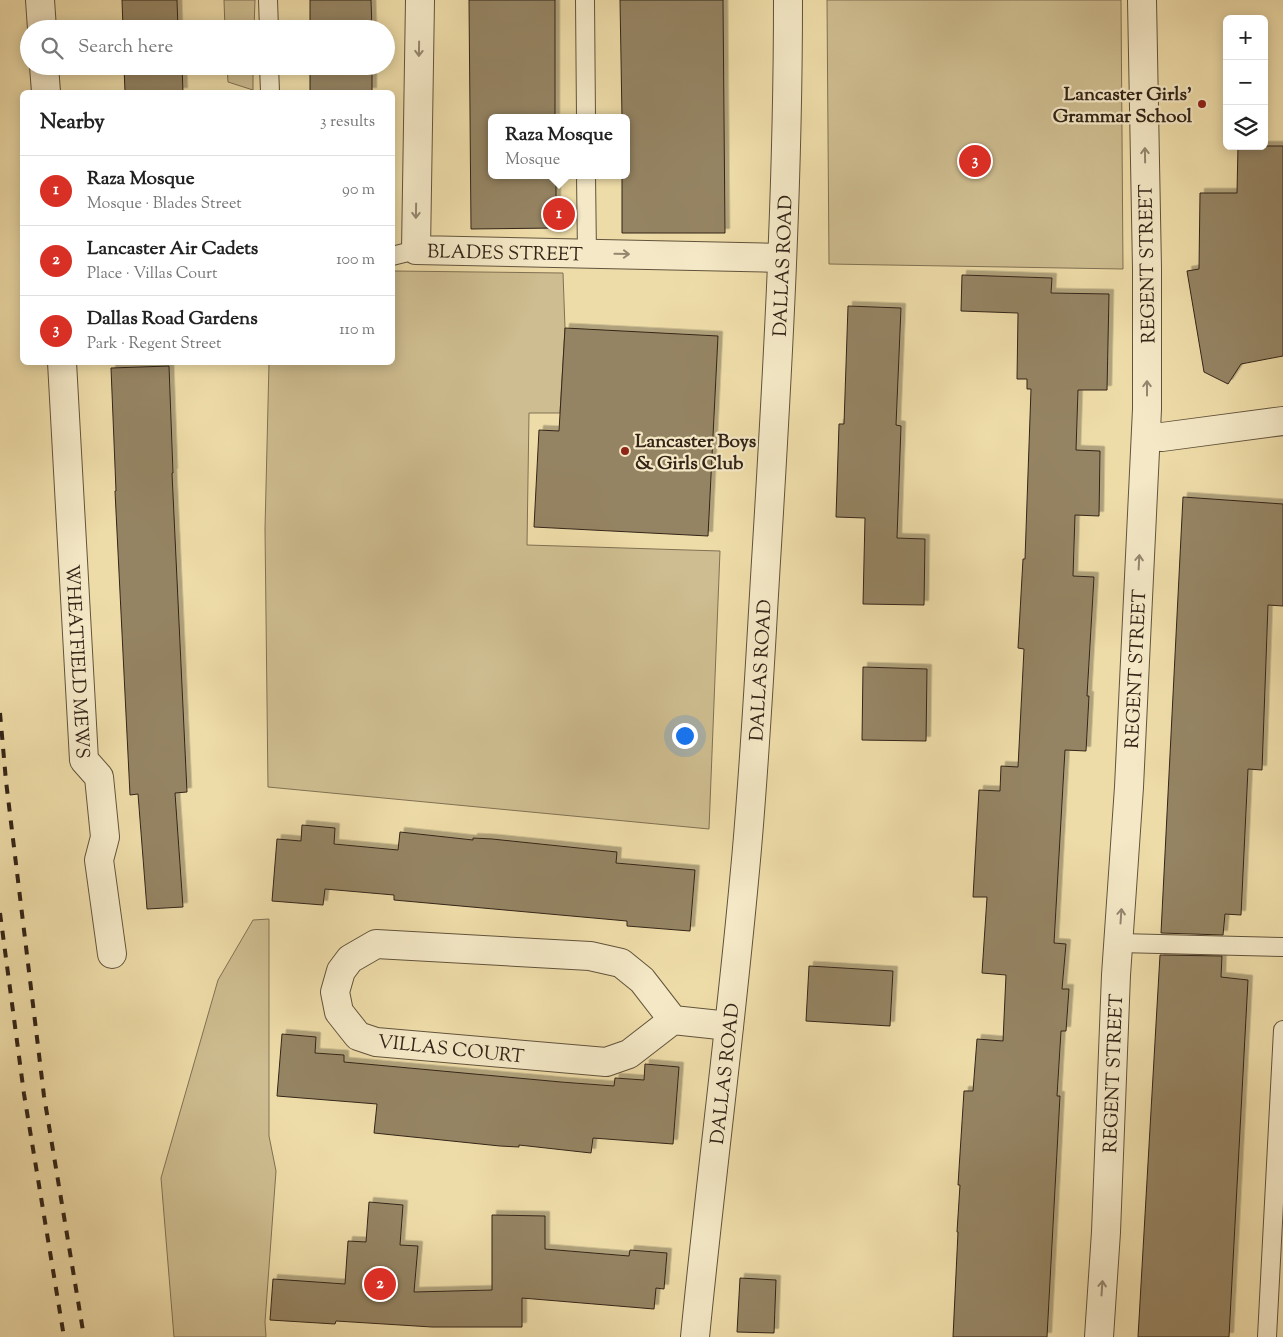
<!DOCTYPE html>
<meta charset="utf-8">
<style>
:root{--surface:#fff;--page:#f6f6f6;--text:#222;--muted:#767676;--line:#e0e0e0;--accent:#d93025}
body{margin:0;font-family:"Sorts Mill Goudy",serif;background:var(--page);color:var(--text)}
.controls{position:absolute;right:15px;top:15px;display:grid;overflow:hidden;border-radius:8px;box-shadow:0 2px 12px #0003}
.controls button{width:45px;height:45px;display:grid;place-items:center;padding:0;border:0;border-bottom:1px solid var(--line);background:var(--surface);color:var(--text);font:25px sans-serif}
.you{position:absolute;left:684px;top:735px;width:18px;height:18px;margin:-12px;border:4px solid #fff;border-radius:50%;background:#1a73e8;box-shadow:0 0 0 8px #1a73e833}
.badge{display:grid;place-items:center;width:32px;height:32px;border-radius:50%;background:var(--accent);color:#fff;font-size:16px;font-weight:700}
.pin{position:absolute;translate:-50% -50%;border:2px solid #fff;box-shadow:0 1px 5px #0006}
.popup{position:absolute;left:488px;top:114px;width:142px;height:65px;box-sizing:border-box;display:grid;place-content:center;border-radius:8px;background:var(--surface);filter:drop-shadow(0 1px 4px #0005);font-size:16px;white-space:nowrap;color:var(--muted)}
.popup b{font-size:19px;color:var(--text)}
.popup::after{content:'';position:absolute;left:50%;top:100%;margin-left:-10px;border:10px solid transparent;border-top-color:var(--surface)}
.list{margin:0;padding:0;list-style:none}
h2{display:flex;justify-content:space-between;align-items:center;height:65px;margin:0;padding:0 20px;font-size:21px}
h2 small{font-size:16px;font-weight:400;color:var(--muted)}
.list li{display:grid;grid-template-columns:32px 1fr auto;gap:15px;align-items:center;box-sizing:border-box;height:70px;padding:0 20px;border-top:1px solid var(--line)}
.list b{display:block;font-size:19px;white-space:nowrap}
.list p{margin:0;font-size:16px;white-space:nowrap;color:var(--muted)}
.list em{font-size:16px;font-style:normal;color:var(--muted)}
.icon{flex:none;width:28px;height:28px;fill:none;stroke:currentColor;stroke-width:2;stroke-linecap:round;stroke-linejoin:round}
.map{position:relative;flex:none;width:1283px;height:1337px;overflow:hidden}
.search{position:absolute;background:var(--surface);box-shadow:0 2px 12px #0003;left:20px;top:20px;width:375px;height:55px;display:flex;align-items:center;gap:12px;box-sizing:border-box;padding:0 18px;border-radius:28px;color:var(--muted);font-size:19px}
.panel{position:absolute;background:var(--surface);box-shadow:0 2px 12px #0003;left:20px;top:90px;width:375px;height:275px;border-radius:8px}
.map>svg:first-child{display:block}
.green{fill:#cebd90;stroke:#817154}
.building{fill:#958463;stroke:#342518;filter:url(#shadow)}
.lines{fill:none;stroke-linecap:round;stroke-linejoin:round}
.service-casing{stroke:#62533c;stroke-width:20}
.minor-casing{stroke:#62533c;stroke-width:30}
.service{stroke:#f4e8c6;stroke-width:18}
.minor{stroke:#f4e8c6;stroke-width:28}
.rail{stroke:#342518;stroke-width:4;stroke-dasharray:9 9;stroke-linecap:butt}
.oneway{stroke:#94866f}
.poi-dot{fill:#8f2418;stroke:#f4e8c6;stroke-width:2}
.labels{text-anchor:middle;stroke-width:4.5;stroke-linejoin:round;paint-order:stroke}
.poi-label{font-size:19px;font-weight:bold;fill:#342518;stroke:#f4e8c6;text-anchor:end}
.street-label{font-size:19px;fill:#342518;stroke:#f4e8c6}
</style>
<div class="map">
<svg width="1283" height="1337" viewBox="0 0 1283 1337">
<defs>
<filter id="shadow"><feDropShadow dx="4.5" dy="-4.5" stdDeviation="0" flood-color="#0004"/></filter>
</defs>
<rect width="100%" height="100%" fill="#eedca8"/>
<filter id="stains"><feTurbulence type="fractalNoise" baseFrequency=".004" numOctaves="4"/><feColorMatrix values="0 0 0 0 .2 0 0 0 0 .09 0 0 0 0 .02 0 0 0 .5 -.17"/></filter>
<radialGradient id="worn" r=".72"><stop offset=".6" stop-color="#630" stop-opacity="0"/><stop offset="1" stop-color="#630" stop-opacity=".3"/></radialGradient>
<!-- green -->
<g class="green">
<polygon points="224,0 255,0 254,29 225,29"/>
<polygon points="827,0 1121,0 1123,269 829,264"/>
<polygon points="227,66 253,66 253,90 228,82"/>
<polygon points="393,271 563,273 565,328 560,413 529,413 527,545 720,551 709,829 268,787 265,529 269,363 392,362"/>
<polygon points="269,919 269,1136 276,1171 265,1322 266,1337 174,1337 161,1178 218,980 253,920"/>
</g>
<!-- building -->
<g class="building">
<polygon points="122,0 177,0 178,28 180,29 123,29"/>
<polygon points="310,0 371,0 372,29 310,29"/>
<polygon points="469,0 555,0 555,118 492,118 492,175 556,175 556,228 471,229"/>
<polygon points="620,0 723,0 725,233 622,233 622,175 626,175 626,118 622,118"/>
<polygon points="124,66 182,66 183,92 125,92"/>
<rect x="310" y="66" width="62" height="26"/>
<polygon points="1238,146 1283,146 1283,356 1241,364 1228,384 1204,372 1187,271 1199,269 1200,193 1237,193"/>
<polygon points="962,275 1052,278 1051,293 1109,294 1107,390 1078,390 1076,450 1100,451 1099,516 1075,515 1073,576 1094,577 1087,696 1089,696 1086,751 1065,750 1054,943 1066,944 1062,989 1069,989 1066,1031 1061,1031 1057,1096 1060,1096 1047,1337 953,1337 958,1232 957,1232 960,1185 958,1185 964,1091 973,1091 977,1039 1003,1041 1006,975 982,973 987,897 973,897 979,790 1000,791 1001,766 1018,767 1024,649 1018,648 1023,559 1025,559 1031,389 1027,389 1027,379 1017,379 1018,313 961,311"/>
<polygon points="848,306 901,308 896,425 901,426 897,538 925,539 924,605 863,604 865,518 836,517 839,424 844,424"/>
<polygon points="565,328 718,336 708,536 534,527 539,430 559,431"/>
<polygon points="169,366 173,473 172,473 187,792 175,793 183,907 147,909 138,794 130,795 115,491 116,491 111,368"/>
<polygon points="1183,497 1283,504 1283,606 1268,605 1262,770 1248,769 1241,915 1225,914 1223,935 1161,933"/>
<polygon points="863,667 927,669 926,741 862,740"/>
<polygon points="302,825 335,828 334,844 398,850 400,832 473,840 473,838 492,839 617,852 616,863 695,870 690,931 627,926 627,921 394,900 394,895 325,889 323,905 272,901 277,839 301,841"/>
<polygon points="1160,955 1222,956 1221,977 1248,980 1229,1337 1138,1337"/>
<polygon points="809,966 893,971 890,1026 806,1021"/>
<polygon points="282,1034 316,1037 315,1053 344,1055 344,1062 561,1082 614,1086 615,1078 644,1080 645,1064 679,1067 673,1144 593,1138 591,1153 519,1145 519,1147 500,1146 374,1133 377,1104 277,1096"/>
<polygon points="369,1202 403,1205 400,1245 418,1246 414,1292 492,1290 492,1215 545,1216 545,1249 629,1256 630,1250 667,1253 664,1289 656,1288 654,1309 522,1298 522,1327 432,1327 336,1321 335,1324 270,1320 273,1279 345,1284 348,1241 366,1242"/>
<polygon points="740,1278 776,1280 774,1333 737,1332"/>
</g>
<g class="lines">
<!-- service casing -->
<g class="service-casing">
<g id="service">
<polyline points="268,0 269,29"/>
<polyline points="585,0 586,118"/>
<polyline points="269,66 270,92"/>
<polyline points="586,175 587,254"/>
<polyline points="392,256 416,250"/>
<polyline points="1119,943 1283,947"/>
<polyline points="1267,1337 1283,1030"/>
</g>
</g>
<!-- minor casing -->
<g class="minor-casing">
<g id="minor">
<polyline points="40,0 42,29"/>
<path id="s1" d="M420,0L416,250L782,258"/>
<polyline points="44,66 46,92"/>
<path id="s2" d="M62,362L84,760L99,777L105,837L99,860L112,954"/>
<polyline points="1146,436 1162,437 1283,421"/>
<polyline points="673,1020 629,1054 606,1062 376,1042 358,1036 339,1012 335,992 341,971 350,959 376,944 590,956 621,963 642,980 673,1020 729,1026"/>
<path id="s3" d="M695,1337C710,1185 730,1033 744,881C755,770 760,657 767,545C778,364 788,182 788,0"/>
<path id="s4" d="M1099,1337L1106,1232L1116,975L1129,787L1147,409V269L1142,0"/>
</g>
</g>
<!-- service -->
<use href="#service" class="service"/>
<!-- minor -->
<use href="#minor" class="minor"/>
<!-- rail -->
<g class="rail">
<polyline points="0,713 6,781 44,1096 84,1337"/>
<polyline points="0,913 24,1094 64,1337"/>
</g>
</g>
<!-- one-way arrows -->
<defs><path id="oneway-shaft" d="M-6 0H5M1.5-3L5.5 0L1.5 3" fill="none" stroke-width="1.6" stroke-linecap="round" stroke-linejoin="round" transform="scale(1.25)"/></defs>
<g class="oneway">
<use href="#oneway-shaft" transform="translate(419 49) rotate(91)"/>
<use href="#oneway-shaft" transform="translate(1145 155) rotate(-91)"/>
<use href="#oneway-shaft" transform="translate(416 211) rotate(91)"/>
<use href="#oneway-shaft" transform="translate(622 254) rotate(1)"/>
<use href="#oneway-shaft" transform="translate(1147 388) rotate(-90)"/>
<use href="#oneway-shaft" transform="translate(1139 562) rotate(-87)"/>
<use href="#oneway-shaft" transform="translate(1121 916) rotate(-86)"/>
<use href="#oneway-shaft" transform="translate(1102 1288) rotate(-86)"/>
</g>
<!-- markers -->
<g class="poi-dot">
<circle cx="1202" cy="104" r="5"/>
<circle cx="625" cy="451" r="5"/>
</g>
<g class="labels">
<!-- poi labels -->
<g class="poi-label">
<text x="1192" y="100">Lancaster Girls'<tspan x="1192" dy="22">Grammar School</tspan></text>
<text x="635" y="447" text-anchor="start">Lancaster Boys<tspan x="635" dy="22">&amp; Girls Club</tspan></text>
</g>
<!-- street labels -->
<g class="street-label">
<text dy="7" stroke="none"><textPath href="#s1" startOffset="339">BLADES STREET</textPath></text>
<text transform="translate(1146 264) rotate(-91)" y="7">REGENT STREET</text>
<text dy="7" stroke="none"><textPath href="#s3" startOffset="1075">DALLAS ROAD</textPath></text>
<text dy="7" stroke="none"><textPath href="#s2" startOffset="300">WHEATFIELD MEWS</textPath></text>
<text dy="7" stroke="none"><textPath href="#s4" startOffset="669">REGENT STREET</textPath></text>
<text dy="7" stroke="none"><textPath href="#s3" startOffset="670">DALLAS ROAD</textPath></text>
<text transform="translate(451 1048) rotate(6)" y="7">VILLAS COURT</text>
<text dy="7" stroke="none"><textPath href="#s3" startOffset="265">DALLAS ROAD</textPath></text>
<text dy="7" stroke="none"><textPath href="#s4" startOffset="264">REGENT STREET</textPath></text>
</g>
</g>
<rect width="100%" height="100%" filter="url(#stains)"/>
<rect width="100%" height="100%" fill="url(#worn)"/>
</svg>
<div class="controls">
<button>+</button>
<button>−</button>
<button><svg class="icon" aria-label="layers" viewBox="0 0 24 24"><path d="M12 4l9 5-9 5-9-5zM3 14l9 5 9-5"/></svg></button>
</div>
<div class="you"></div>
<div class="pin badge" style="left:559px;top:214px">1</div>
<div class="popup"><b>Raza Mosque</b>Mosque</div>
<div class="pin badge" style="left:380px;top:1284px">2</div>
<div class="pin badge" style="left:975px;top:161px">3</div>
<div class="search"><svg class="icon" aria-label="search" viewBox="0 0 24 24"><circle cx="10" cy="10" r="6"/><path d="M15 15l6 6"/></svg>Search here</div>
<section class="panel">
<h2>Nearby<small>3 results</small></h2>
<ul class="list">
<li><span class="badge">1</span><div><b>Raza Mosque</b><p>Mosque · Blades Street</p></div><em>90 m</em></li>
<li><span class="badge">2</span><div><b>Lancaster Air Cadets</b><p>Place · Villas Court</p></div><em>100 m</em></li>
<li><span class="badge">3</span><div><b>Dallas Road Gardens</b><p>Park · Regent Street</p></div><em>110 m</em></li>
</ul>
</section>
</div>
